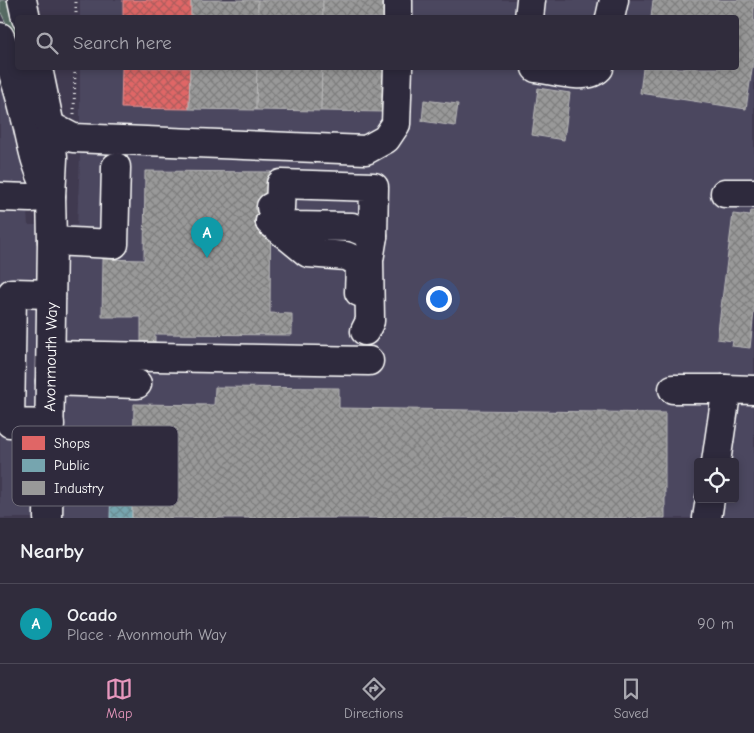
<!DOCTYPE html>
<meta charset="utf-8">
<style>
:root{--surface:#302c3c;--page:#383443;--text:#f1f3f6;--muted:#a8a7af;--line:#4b4856;--accent:#e797bd}
body{margin:0;font-family:"Comic Neue",sans-serif;background:var(--page);color:var(--text)}
.controls{position:absolute;right:15px;bottom:15px;display:grid;overflow:hidden;border-radius:5px;box-shadow:0 2px 8px #0003}
.controls button{width:45px;height:45px;display:grid;place-items:center;padding:0;border:0;border-bottom:1px solid var(--line);background:var(--surface);color:var(--text);font:25px sans-serif}
.you{position:absolute;left:438px;top:298px;width:18px;height:18px;margin:-12px;border:4px solid #fff;border-radius:50%;background:#1a73e8;box-shadow:0 0 0 8px #1a73e833}
.badge{display:grid;place-items:center;width:32px;height:32px;border-radius:50%;background:var(--accent);color:#fff;font-size:16px;font-weight:700}
.pin{position:absolute;translate:-50% -41px;filter:drop-shadow(0 1px 2px #0008)}
.pin::after{content:'';position:absolute;top:26px;width:18px;height:15px;background:inherit;clip-path:polygon(0 0,100% 0,50% 100%)}
.list{margin:0;padding:0;list-style:none}
h2{display:flex;justify-content:space-between;align-items:center;height:65px;margin:0;padding:0 20px;font-size:21px}
h2 small{font-size:16px;font-weight:400;color:var(--muted)}
.list li{display:grid;grid-template-columns:32px 1fr auto;gap:15px;align-items:center;box-sizing:border-box;height:80px;padding:0 20px;border-top:1px solid var(--line)}
.list b{display:block;font-size:19px;white-space:nowrap}
.list p{margin:0;font-size:16px;white-space:nowrap;color:var(--muted)}
.list em{font-size:16px;font-style:normal;color:var(--muted)}
.icon{flex:none;width:28px;height:28px;fill:none;stroke:currentColor;stroke-width:2;stroke-linecap:round;stroke-linejoin:round}
.map{position:relative;flex:none;width:754px;height:518px;overflow:hidden}
.search{position:absolute;background:var(--surface);box-shadow:0 2px 8px #0003;left:15px;right:15px;top:15px;height:55px;display:flex;align-items:center;gap:12px;box-sizing:border-box;padding:0 18px;border-radius:5px;color:var(--muted);font-size:19px}
.sheet{height:145px;background:var(--surface)}
nav{display:flex;justify-content:space-around;align-items:center;box-sizing:border-box;height:70px;border-top:1px solid var(--line);background:var(--surface);font-size:14px;color:var(--muted)}
nav a{display:grid;justify-items:center;gap:2px}
nav .on{color:var(--accent)}
.map>svg:first-child{display:block}
.built{fill:#4b465e;fill-rule:evenodd}
.grass{fill:#566a63;stroke:#aab4b1}
.shops{fill:url(#shops-cross-hatch);stroke:#e99494}
.public{fill:url(#public-cross-hatch);stroke:#9fc0c7}
.industry{fill:url(#industry-cross-hatch);stroke:#b8b8b8}
.lines{fill:none;stroke-linecap:round;stroke-linejoin:round}
.minor-casing{stroke:#fff;stroke-width:31}
.path{stroke:#fff;stroke-width:3;stroke-dasharray:1 4;stroke-linecap:butt}
.minor{stroke:#2f2a3d;stroke-width:28}
.labels{text-anchor:middle;stroke-width:5;stroke-linejoin:round;paint-order:stroke}
.street-label{font-size:16px;fill:#fff;stroke:#2f2a3d}
.key{fill:#2f2a3d;stroke:#6d6a77;stroke-width:1}
.key-label{font-size:14px;fill:#fff}
</style>
<div class="map">
<svg width="754" height="518" viewBox="0 0 754 518">
<defs>
<pattern id="shops-cross-hatch" width="8" height="8" patternUnits="userSpaceOnUse" patternTransform="scale(1.25)"><rect width="8" height="8" fill="#e06666"/><path d="M0 0l8 8M0 8l8-8" fill="none" stroke="#ac5d5d"/></pattern>
<pattern id="public-cross-hatch" width="8" height="8" patternUnits="userSpaceOnUse" patternTransform="scale(1.25)"><rect width="8" height="8" fill="#76a5af"/><path d="M0 0l8 8M0 8l8-8" fill="none" stroke="#698a91"/></pattern>
<pattern id="industry-cross-hatch" width="8" height="8" patternUnits="userSpaceOnUse" patternTransform="scale(1.25)"><rect width="8" height="8" fill="#999"/><path d="M0 0l8 8M0 8l8-8" fill="none" stroke="#7e7e7e"/></pattern>
</defs>
<rect width="100%" height="100%" fill="#403a50"/>
<filter id="ink" filterUnits="userSpaceOnUse"><feTurbulence type="fractalNoise" baseFrequency=".02" numOctaves="2"/><feDisplacementMap in="SourceGraphic" scale="10" xChannelSelector="R" yChannelSelector="G"/><feConvolveMatrix kernelMatrix="1 2 1 2 8 2 1 2 1" color-interpolation-filters="sRGB"/></filter>
<g filter="url(#ink)">
<!-- built -->
<path class="built" d="M80,0H754V518H0V88L13,110L23,152L28,225H77L80,156V68H736V18H80ZM698,462H735V499H698Z"/>
<!-- grass -->
<polygon class="grass" points="0,0 7,0 17,37 17,42 16,43 0,11"/>
<!-- shops -->
<g class="shops">
<rect x="123" y="0" width="68" height="18"/>
<polygon points="122,68 190,68 189,109 121,108"/>
</g>
<!-- public -->
<polygon class="public" points="112,449 132,449 132,518 110,518"/>
<!-- industry -->
<g class="industry">
<rect x="191" y="0" width="67" height="18"/>
<rect x="258" y="0" width="65" height="18"/>
<polygon points="323,0 388,0 387,18 323,18"/>
<polygon points="653,0 754,0 754,56 746,109 640,93 643,68 736,68 736,18 651,18"/>
<polygon points="190,68 257,68 256,110 189,109"/>
<polygon points="257,68 322,68 321,111 256,110"/>
<polygon points="322,68 387,68 386,112 321,111"/>
<polygon points="538,88 570,93 564,140 532,135"/>
<polygon points="424,100 458,104 455,126 422,121"/>
<polygon points="145,171 271,172 270,313 292,314 292,335 155,334 155,347 141,347 141,317 102,317 103,259 144,260"/>
<polygon points="751,211 754,211 754,312 750,348 732,346 733,341 717,339 733,214 750,216"/>
<polygon points="215,387 339,388 339,408 665,413 665,518 132,518 134,404 214,405"/>
</g>
<g class="lines">
<!-- minor casing -->
<g class="minor-casing">
<g id="minor">
<polyline points="22,0 26,18"/>
<polyline points="398,0 398,18"/>
<polyline points="529,18 531,0"/>
<polyline points="610,18 614,0"/>
<path d="M0,37C11,64 19,91 26,119C32,143 34,162 46,186"/>
<polyline points="38,68 50,126 53,158 51,196 52,241 48,518"/>
<path d="M536,68C553,70 587,81 599,68"/>
<polyline points="50,126 73,138 366,150 386,139 396,124 398,68"/>
<polyline points="725,193 754,193"/>
<polyline points="0,197 30,198 51,196"/>
<polyline points="271,207 280,208 281,184 374,187 373,236 369,260 370,321 365,331"/>
<polyline points="270,222 308,253 346,256 355,260 360,267 359,292"/>
<polyline points="270,222 291,226 352,227 373,236"/>
<polyline points="52,241 114,244 116,167"/>
<polyline points="51,355 369,361"/>
<polyline points="50,381 137,384"/>
<polyline points="673,389 724,389"/>
<polyline points="50,424 10,423 12,293 51,294"/>
<polyline points="716,462 725,401 724,389 754,390"/>
<polyline points="707,518 710,499"/>
</g>
</g>
<!-- path -->
<g class="path">
<polyline points="76,18 76,0"/>
<polyline points="74,114 75,68"/>
</g>
<!-- minor -->
<use href="#minor" class="minor"/>
</g>
</g>
<g class="labels">
<!-- street labels -->
<g class="street-label">
<text transform="translate(50 357) rotate(-89)" y="6">Avonmouth Way</text>
</g>
</g>
<!-- legend -->
<rect x="12" y="426" width="166" height="80" rx="8" class="key"/>
<rect x="22" y="436" width="23" height="14" fill="#e06666"/>
<rect x="22" y="459" width="23" height="13" fill="#76a5af"/>
<rect x="22" y="481" width="23" height="14" fill="#999"/>
<g class="key-label">
<text x="54" y="448">Shops</text>
<text x="54" y="470">Public</text>
<text x="54" y="493">Industry</text>
</g>
</svg>
<div class="controls">
<button><svg class="icon" aria-label="locate" viewBox="0 0 24 24"><circle cx="12" cy="12" r="6"/><path d="M12 2v4M12 18v4M2 12h4M18 12h4"/></svg></button>
</div>
<div class="you"></div>
<div class="pin badge" style="left:207px;top:258px;background:#0f9aa8">A</div>
<div class="search"><svg class="icon" aria-label="search" viewBox="0 0 24 24"><circle cx="10" cy="10" r="6"/><path d="M15 15l6 6"/></svg>Search here</div>
</div>
<section class="sheet">
<h2>Nearby<small></small></h2>
<ul class="list">
<li><span class="badge" style="background:#0f9aa8">A</span><div><b>Ocado</b><p>Place · Avonmouth Way</p></div><em>90 m</em></li>
</ul>
</section>
<nav>
<a class="on"><svg class="icon" aria-label="map" viewBox="0 0 24 24"><path d="M3 6l6-2 6 2 6-2v14l-6 2-6-2-6 2zM9 4v14M15 6v14"/></svg>Map</a>
<a><svg class="icon" aria-label="directions" viewBox="0 0 24 24"><path d="M12 3l9 9-9 9-9-9zM9 14v-3h6M13 9l2 2-2 2"/></svg>Directions</a>
<a><svg class="icon" aria-label="saved" viewBox="0 0 24 24"><path d="M7 4h10v16l-5-4-5 4z"/></svg>Saved</a>
</nav>
